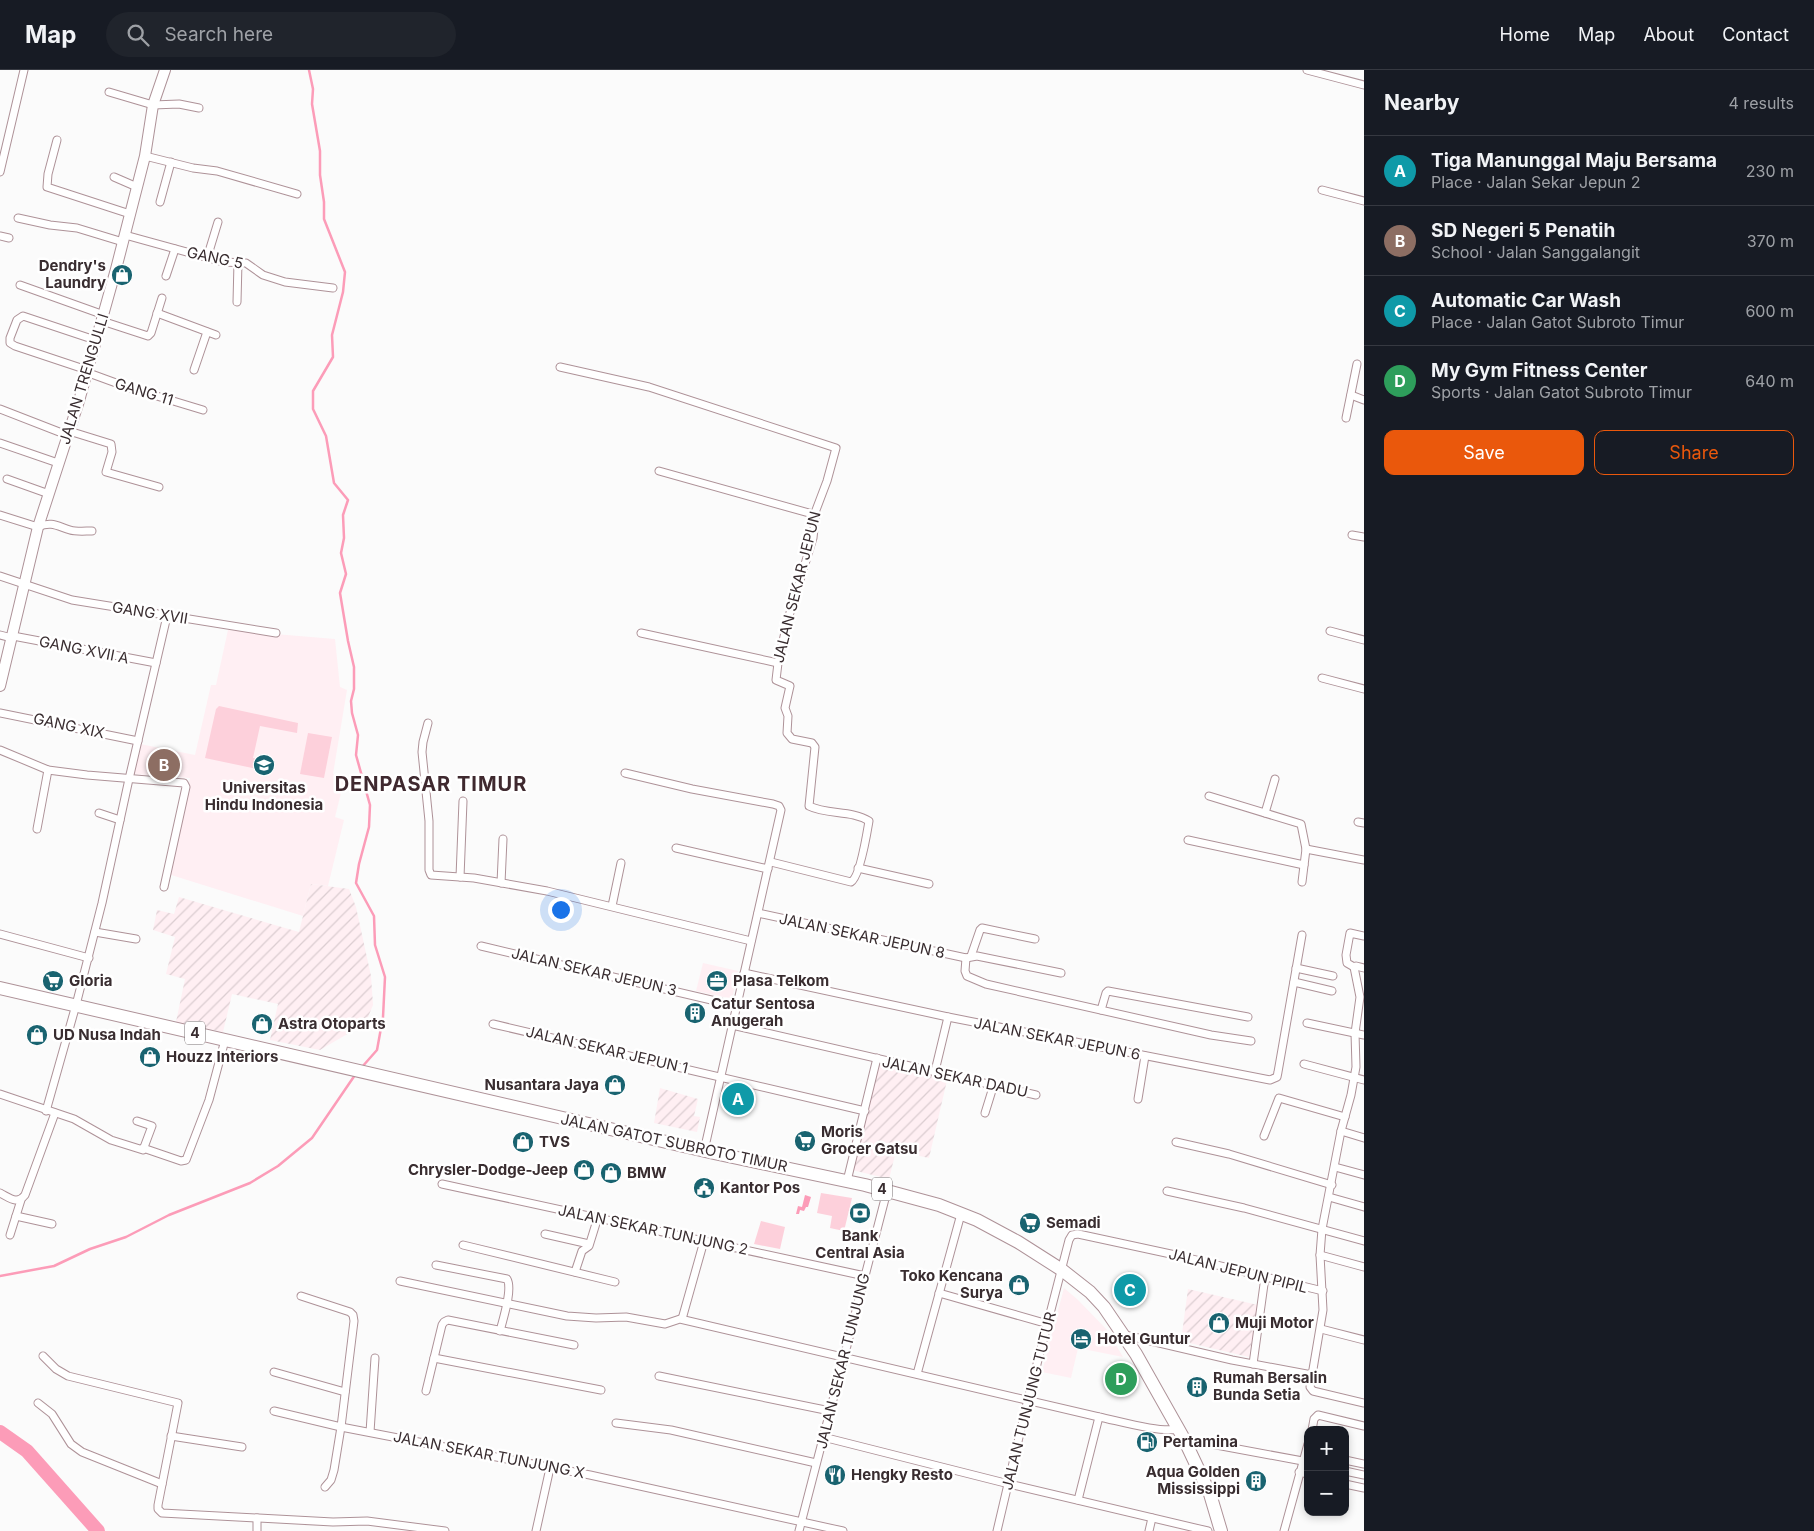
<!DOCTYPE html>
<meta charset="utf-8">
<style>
:root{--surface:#171b24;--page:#20242c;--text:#f1f3f6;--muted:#9ea1a6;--line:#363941;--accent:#ea580c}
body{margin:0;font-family:Inter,sans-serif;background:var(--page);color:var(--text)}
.controls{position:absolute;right:15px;bottom:15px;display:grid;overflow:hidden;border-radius:10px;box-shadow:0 2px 8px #0003}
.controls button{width:45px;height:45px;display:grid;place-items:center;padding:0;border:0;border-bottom:1px solid var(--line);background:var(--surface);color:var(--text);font:25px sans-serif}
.you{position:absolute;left:560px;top:839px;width:18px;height:18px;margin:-12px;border:4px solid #fff;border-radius:50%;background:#1a73e8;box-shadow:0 0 0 8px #1a73e833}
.badge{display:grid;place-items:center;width:32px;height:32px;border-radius:50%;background:var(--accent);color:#fff;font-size:16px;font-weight:700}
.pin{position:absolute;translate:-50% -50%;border:2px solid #fff;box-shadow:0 1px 5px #0006}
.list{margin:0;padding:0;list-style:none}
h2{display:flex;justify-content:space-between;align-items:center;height:65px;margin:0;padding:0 20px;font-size:21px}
h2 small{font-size:16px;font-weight:400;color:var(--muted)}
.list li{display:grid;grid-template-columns:32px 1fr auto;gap:15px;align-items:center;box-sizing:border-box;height:70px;padding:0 20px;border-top:1px solid var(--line)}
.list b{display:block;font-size:19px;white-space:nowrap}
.list p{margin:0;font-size:16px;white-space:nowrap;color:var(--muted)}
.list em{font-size:16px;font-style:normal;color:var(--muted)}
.actions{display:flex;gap:10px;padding:15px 20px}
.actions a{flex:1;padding:11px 0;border:1px solid var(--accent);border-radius:10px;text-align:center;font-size:18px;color:var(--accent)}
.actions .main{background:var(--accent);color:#fff}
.icon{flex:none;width:28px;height:28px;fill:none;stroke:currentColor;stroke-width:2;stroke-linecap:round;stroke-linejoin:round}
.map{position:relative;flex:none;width:1364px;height:1461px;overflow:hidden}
header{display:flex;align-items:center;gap:30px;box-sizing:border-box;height:70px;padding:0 25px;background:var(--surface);border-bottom:1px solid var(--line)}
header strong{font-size:24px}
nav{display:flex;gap:28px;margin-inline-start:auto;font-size:18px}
.search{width:350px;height:45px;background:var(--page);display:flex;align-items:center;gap:12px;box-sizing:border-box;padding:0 18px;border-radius:28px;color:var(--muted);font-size:19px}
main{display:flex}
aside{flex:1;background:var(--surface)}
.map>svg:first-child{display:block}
.built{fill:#ffeff3}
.industrial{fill:url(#industrial-furrows)}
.grass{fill:#fdd0db}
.water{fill:#fc9cb8}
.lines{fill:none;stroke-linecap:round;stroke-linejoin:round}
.stream{stroke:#fc9cb8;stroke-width:2.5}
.river{stroke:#fc9cb8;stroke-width:14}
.street-casing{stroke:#ae9298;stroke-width:9}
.secondary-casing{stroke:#ae9298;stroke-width:12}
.highway-casing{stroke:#ae9298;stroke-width:14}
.street{stroke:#fff;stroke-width:7}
.secondary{stroke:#fff;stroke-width:10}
.highway{stroke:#fff;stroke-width:12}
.labels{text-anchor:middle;stroke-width:5;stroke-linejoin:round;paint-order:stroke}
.shield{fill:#fff;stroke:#746c6e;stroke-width:1}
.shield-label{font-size:14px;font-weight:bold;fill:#392d30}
.street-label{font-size:15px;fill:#392d30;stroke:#fff}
.poi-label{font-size:15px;font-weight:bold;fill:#392d30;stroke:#fff;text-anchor:start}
.district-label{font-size:20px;font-weight:bold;letter-spacing:1px;fill:#3f292f;stroke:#fff}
</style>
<header>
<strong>Map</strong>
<div class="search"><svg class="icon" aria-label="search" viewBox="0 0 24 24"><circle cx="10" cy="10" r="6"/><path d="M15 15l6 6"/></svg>Search here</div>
<nav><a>Home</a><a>Map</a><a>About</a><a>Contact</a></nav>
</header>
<main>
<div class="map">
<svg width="1364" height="1461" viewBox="0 0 1364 1461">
<defs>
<pattern id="industrial-furrows" width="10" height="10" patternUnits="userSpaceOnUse" patternTransform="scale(1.25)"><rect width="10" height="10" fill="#ffeff3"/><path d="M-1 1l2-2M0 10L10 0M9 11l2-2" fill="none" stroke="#dbcdd1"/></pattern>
</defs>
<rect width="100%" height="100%" fill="#fbfbfb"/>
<!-- built -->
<g class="built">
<polygon points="228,560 335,569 340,617 347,620 333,704 345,707 335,747 344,750 328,816 311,814 303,846 168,804 190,708 133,704 140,674 195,685 211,615 216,615"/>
<polygon points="703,893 738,901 732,929 696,921"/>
<polygon points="1064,1218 1078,1230 1107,1260 1123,1287 1078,1278 1071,1308 1042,1302"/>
</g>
<!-- industrial -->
<g class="industrial">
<polygon points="311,814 349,819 356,837 371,906 373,935 368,947 361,956 320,980 270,970 278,934 232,924 223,962 176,952 185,909 166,904 175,867 153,860 157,840 174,844 179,827 299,862"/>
<polygon points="879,992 948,1006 929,1088 896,1081 889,1109 852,1100"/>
<polygon points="660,1018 698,1029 694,1046 700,1047 697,1062 654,1053"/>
<polygon points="1188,1219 1258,1235 1249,1287 1181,1271"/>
</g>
<!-- grass -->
<g class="grass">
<polygon points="219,636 298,653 297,663 260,656 253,688 273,692 271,702 205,688 216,639"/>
<polygon points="308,663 332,667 324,708 300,704"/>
<polygon points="821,1123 852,1128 844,1161 830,1158 832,1146 817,1143"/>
<polygon points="761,1151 785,1157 780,1179 754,1174"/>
</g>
<!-- water -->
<polygon class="water" points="805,1125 811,1127 808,1137 806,1137 804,1141 800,1140 799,1144 796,1144 798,1136 802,1137"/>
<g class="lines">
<!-- stream -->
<g class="stream">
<polyline points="309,0 313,19 312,34 320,81 320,105 324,132 324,149 345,202 343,222 332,265 333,287 313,321 313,339 326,366 334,413 348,430 343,445 344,468 341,483 346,504 340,523 348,571 354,597 354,619 351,631 352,643 358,665 356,685 370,735 369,757 359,794 356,813 374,846 375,875 385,907 383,947 377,980 362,997"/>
<polyline points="0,1206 54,1196 90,1179 126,1167 169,1145 250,1113 278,1096 312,1068 355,1005"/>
</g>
<!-- river -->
<polyline class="river" points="0,1362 27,1381 98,1461"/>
<!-- street casing -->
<g class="street-casing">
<g id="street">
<polyline points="1307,0 1364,15"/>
<polyline points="109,22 153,35 179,34 199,38"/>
<polyline points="57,70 48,104 47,117 130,144"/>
<polyline points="145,86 193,98 217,101 297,124"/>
<polyline points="0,102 24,0"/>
<polyline points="114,107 137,117"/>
<polyline points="1322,120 1364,131"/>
<polyline points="160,132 171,92"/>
<polyline points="18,148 50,155 77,158 123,172"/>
<polyline points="125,165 223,192 246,193 263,205 285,212 333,218"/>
<polyline points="0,166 9,168"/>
<polyline points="207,188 218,152"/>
<polyline points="166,206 175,179"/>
<polyline points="20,215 104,245"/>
<polyline points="237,232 238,192"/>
<polyline points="157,243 216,265"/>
<polyline points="102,251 148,266 151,263 162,228"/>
<path d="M560,297L649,317L836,378L827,411L816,440L813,468L788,549L778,593L776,610L790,616L785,638L788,646L787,663L792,669L812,673L815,677L809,736C827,745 852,740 869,751C867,763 860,807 851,812L771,792"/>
<polyline points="87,300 15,276 10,273 10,268 17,250 23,246 95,270"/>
<polyline points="194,300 207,262"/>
<polyline points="86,302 127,317 203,340"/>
<polyline points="1351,325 1364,330"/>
<polyline points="0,339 67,365"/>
<polyline points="1346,348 1357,294"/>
<polyline points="69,361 111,374 112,382 106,402 159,417"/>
<polyline points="0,373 58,393"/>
<polyline points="659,401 816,445"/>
<polyline points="7,409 49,424"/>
<path d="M0,445L38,457C51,451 57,456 70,460C76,462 85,461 92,461"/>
<polyline points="1352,465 1364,467"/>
<polyline points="0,506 72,530 276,563"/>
<polyline points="1330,561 1364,570"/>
<polyline points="641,563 778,593"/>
<polyline points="0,565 12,568"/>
<polyline points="13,566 156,593"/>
<polyline points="1322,608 1364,619"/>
<polyline points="0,643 138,671"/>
<polyline points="428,653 423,672 422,682 429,751 429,800 431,805 474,808 547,821 751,871"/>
<polyline points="0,680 48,700 87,705 184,713 186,717 164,817"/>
<polyline points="625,703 692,719 773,734 779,736 781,740 704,1081"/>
<polyline points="1209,726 1301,754 1306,779 1302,812"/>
<polyline points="99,743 120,750"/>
<polyline points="1265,743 1275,709"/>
<polyline points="1358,752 1364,753"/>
<polyline points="37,759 48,700"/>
<polyline points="1188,770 1304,795"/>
<polyline points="676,778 768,799"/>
<polyline points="1306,779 1364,790"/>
<polyline points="858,798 929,814"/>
<polyline points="460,807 463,731"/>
<polyline points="501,813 503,769"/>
<polyline points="612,836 621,793"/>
<polyline points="758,843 966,888 977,886 1061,903"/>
<polyline points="95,862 136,869"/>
<polyline points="0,864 89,888"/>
<polyline points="1364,866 1350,863 1346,885 1347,893 1354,897 1356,896 1364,898"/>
<polyline points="481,876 737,936"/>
<polyline points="971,886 980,860 982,858 1035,869"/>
<polyline points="966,888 965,901 967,906 986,914 1211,965 1251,971"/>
<polyline points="1354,897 1360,927 1355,963 1356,997 1351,1025 1341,1061 1322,1159 1320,1185 1323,1240 1310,1317 1313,1321 1364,1333"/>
<polyline points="1296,898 1333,906"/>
<polyline points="744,903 948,947 1270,1010 1277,1007 1278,1002 1302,865"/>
<polyline points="1294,912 1332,921"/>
<polyline points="1101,940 1106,923 1108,921 1248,947"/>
<polyline points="1307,953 1364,965"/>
<polyline points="493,954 865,1041"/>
<polyline points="732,955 1036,1025"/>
<polyline points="1304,994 1364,1010"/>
<polyline points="935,1001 948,947"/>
<polyline points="0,1024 74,1049 111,1070 143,1080 152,1056 137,1051"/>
<polyline points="1138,1029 1145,986"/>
<polyline points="46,1041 76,935 102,833 129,709 167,546"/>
<polyline points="985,1043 994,1014"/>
<polyline points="1341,1061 1364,1068"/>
<polyline points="1264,1066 1279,1028 1345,1047"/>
<polyline points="1176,1072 1229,1084 1332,1115"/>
<polyline points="143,1078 181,1091 186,1090 209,1030 225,970"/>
<polyline points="1335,1097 1364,1105"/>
<polyline points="847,1111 877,988"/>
<polyline points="442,1114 865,1206"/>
<polyline points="1167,1121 1244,1138 1364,1171"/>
<path d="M0,1123C10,1128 17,1135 25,1125L55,1043"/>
<polyline points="1329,1127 1364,1137"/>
<polyline points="16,1146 52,1154"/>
<polyline points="545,1164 589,1174"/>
<polyline points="10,1165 21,1130"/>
<polyline points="463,1175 615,1212"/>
<polyline points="1320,1185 1364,1197"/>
<path d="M436,1195L507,1209C513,1219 503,1249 500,1261"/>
<polyline points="575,1202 582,1181 589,1176 598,1147"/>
<path d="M400,1211L567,1246L596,1248L626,1247L665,1254L680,1249L1099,1347C1119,1351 1159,1363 1178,1359"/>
<polyline points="939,1223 1048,1254"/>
<polyline points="301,1226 350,1242 353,1245 354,1251 341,1357 334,1400 331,1410 325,1417"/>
<polyline points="682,1249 704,1171"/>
<polyline points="1321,1259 1364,1270"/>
<polyline points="1125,1265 1232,1290 1312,1305"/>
<polyline points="43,1286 56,1299 68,1306 178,1333 158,1435 158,1439 162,1443 333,1452 367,1451 445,1461"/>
<polyline points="434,1288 601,1320"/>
<polyline points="1253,1294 1265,1207"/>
<polyline points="274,1302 345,1322"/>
<polyline points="917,1304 961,1144"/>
<polyline points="659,1306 830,1341"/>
<polyline points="426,1321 442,1255 444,1252 448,1250 574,1275"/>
<polyline points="38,1333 52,1344 71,1374 82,1382 162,1414"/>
<polyline points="274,1341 341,1357 590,1405 843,1461"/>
<polyline points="616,1353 671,1360 816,1393"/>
<polyline points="1312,1360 1314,1349 1318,1345 1364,1356"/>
<polyline points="370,1362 375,1288"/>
<polyline points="171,1366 242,1377"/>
<polyline points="823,1367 1009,1414 1208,1461"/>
<polyline points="1184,1369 1308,1392"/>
<polyline points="1345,1390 1364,1394"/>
<polyline points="1345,1401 1364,1405"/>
<polyline points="1299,1402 1308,1404"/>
<polyline points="1345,1414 1364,1418"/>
<polyline points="1078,1430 1099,1347"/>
<polyline points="257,1448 257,1461"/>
<polyline points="536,1461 550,1398"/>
<polyline points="799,1461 887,1121"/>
<polyline points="997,1461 1028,1329 1069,1170 1072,1165 1078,1164 1092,1167 1180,1186 1323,1221"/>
<polyline points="1149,1461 1152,1448"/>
<polyline points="1284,1461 1308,1374"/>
</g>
</g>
<!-- secondary casing -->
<g class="secondary-casing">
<polyline id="secondary" points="0,616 38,457 79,331 116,199 145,86 153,35 165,0"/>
</g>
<!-- highway casing -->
<g class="highway-casing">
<polyline id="highway" points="0,918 714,1083 865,1115 939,1135 977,1150 1018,1172 1062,1200 1090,1222 1104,1237 1136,1284 1184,1369 1210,1424 1221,1461"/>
</g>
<!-- street -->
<use href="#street" class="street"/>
<!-- secondary -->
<use href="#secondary" class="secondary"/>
<!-- highway -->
<use href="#highway" class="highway"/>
</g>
<!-- icons -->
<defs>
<g id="shop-disc" transform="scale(1.125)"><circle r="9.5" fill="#196370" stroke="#fff"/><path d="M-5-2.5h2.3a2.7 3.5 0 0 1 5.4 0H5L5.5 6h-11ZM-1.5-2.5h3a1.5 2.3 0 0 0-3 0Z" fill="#fff"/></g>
<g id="university-disc" transform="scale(1.125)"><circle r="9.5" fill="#196370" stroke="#fff"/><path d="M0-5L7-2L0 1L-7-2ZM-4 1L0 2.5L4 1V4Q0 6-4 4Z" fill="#fff"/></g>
<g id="supermarket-disc" transform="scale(1.125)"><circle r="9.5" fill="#196370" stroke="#fff"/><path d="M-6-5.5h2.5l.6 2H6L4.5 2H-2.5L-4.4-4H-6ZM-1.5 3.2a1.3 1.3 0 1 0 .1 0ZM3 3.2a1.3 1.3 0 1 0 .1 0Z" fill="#fff"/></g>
<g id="office-disc" transform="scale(1.125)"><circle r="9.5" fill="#196370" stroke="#fff"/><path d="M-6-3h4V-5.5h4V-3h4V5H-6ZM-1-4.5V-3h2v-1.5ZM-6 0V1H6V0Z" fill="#fff"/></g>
<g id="building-disc" transform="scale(1.125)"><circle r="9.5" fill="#196370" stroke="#fff"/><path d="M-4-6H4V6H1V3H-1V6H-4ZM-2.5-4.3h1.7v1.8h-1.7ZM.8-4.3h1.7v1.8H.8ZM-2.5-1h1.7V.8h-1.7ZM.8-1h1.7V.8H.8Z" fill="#fff"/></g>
<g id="civic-disc" transform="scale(1.125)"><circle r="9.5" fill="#196370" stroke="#fff"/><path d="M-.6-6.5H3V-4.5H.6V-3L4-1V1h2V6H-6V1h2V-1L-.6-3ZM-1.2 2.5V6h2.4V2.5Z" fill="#fff"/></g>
<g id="bank-disc" transform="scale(1.125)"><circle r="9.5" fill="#196370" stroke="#fff"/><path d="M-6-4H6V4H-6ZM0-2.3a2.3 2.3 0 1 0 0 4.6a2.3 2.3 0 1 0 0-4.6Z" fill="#fff"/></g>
<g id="hotel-disc" transform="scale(1.125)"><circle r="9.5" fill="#196370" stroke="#fff"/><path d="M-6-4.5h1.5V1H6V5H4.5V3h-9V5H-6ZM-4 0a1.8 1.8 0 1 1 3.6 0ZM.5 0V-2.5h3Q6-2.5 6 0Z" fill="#fff"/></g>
<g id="fuel-disc" transform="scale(1.125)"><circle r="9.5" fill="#196370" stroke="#fff"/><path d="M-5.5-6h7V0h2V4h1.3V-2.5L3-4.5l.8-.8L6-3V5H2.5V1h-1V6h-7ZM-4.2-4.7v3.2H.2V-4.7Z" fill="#fff"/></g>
<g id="restaurant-disc" transform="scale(1.125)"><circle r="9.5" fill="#196370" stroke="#fff"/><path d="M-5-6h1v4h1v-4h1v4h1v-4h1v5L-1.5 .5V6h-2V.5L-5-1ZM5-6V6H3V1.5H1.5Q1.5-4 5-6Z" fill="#fff"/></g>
</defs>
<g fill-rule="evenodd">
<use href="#shop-disc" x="122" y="205"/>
<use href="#university-disc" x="264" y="695"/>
<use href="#supermarket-disc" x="53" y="911"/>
<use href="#office-disc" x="717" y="911"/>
<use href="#building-disc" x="695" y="943"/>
<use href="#shop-disc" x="262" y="954"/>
<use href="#shop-disc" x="37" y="965"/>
<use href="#shop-disc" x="150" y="987"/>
<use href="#shop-disc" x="615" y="1015"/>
<use href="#supermarket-disc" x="805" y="1071"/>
<use href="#shop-disc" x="523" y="1072"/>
<use href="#shop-disc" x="584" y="1100"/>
<use href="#shop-disc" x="611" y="1103"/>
<use href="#civic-disc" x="704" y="1118"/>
<use href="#bank-disc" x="860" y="1143"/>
<use href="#supermarket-disc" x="1030" y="1153"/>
<use href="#shop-disc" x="1019" y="1215"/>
<use href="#shop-disc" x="1219" y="1253"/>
<use href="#hotel-disc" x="1081" y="1269"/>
<use href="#building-disc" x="1197" y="1317"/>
<use href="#fuel-disc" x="1147" y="1372"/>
<use href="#restaurant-disc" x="835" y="1405"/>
<use href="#building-disc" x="1256" y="1411"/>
</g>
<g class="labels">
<!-- shield labels -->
<g class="shield">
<rect x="185" y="951.5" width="20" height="23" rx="4"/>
<rect x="872" y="1107.5" width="20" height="23" rx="4"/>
</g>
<g class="shield-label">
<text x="195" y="968">4</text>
<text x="882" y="1124">4</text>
</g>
<!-- street labels -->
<g class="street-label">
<text transform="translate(215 188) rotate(12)" y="5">GANG 5</text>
<text transform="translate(84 309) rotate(-73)" y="5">JALAN TRENGULLI</text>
<text transform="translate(144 322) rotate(17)" y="5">GANG 11</text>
<text transform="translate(797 517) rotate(-76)" y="5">JALAN SEKAR JEPUN</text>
<text transform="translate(150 543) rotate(9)" y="5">GANG XVII</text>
<text transform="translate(84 580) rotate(11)" y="5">GANG XVII A</text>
<text transform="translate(69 656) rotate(12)" y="5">GANG XIX</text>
<text transform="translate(862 866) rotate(12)" y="5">JALAN SEKAR JEPUN 8</text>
<text transform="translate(594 902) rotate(13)" y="5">JALAN SEKAR JEPUN 3</text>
<text transform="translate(1057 969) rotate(11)" y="5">JALAN SEKAR JEPUN 6</text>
<text transform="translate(607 980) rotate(13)" y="5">JALAN SEKAR JEPUN 1</text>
<text transform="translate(955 1007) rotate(12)" y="5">JALAN SEKAR DADU</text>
<text transform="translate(674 1073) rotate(12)" y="5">JALAN GATOT SUBROTO TIMUR</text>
<text transform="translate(653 1160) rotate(12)" y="5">JALAN SEKAR TUNJUNG 2</text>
<text transform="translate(1238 1201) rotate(14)" y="5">JALAN JEPUN PIPIL</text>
<text transform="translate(843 1291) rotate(-76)" y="5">JALAN SEKAR TUNJUNG</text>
<text transform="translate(1029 1331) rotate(-76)" y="5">JALAN TUNJUNG TUTUR</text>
<text transform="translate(489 1385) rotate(11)" y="5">JALAN SEKAR TUNJUNG X</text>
</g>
<!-- poi labels -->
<g class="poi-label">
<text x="106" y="201" text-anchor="end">Dendry's<tspan x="106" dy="17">Laundry</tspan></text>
<text x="264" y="723" text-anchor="middle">Universitas<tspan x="264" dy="17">Hindu Indonesia</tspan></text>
<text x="69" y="916">Gloria</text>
<text x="733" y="916">Plasa Telkom</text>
<text x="711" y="939">Catur Sentosa<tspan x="711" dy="17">Anugerah</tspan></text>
<text x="278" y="959">Astra Otoparts</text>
<text x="53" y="970">UD Nusa Indah</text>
<text x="166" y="992">Houzz Interiors</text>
<text x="599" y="1020" text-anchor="end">Nusantara Jaya</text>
<text x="821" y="1067">Moris<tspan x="821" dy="17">Grocer Gatsu</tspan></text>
<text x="539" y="1077">TVS</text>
<text x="568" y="1105" text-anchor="end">Chrysler-Dodge-Jeep</text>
<text x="627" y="1108">BMW</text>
<text x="720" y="1123">Kantor Pos</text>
<text x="1046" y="1158">Semadi</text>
<text x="860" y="1171" text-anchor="middle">Bank<tspan x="860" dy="17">Central Asia</tspan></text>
<text x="1003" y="1211" text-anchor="end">Toko Kencana<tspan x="1003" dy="17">Surya</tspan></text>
<text x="1235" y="1258">Muji Motor</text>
<text x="1097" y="1274">Hotel Guntur</text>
<text x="1213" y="1313">Rumah Bersalin<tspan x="1213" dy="17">Bunda Setia</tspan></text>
<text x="1163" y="1377">Pertamina</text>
<text x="1240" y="1407" text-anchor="end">Aqua Golden<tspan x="1240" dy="17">Mississippi</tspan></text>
<text x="851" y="1410">Hengky Resto</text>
</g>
<!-- district labels -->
<g class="district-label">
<text x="431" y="721">DENPASAR TIMUR</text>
</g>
</g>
</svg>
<div class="controls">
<button>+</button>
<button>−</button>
</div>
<div class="you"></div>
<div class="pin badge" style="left:738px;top:1029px;background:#0f9aa8">A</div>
<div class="pin badge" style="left:164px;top:695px;background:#8d6e63">B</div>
<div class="pin badge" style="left:1130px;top:1220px;background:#0f9aa8">C</div>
<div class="pin badge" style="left:1121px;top:1309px;background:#2e9e5b">D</div>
</div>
<aside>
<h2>Nearby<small>4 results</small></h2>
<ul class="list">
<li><span class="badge" style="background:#0f9aa8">A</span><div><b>Tiga Manunggal Maju Bersama</b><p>Place · Jalan Sekar Jepun 2</p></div><em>230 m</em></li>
<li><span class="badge" style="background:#8d6e63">B</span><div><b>SD Negeri 5 Penatih</b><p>School · Jalan Sanggalangit</p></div><em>370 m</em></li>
<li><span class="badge" style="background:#0f9aa8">C</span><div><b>Automatic Car Wash</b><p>Place · Jalan Gatot Subroto Timur</p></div><em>600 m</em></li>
<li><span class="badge" style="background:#2e9e5b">D</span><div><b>My Gym Fitness Center</b><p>Sports · Jalan Gatot Subroto Timur</p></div><em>640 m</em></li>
</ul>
<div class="actions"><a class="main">Save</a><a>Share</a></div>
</aside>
</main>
